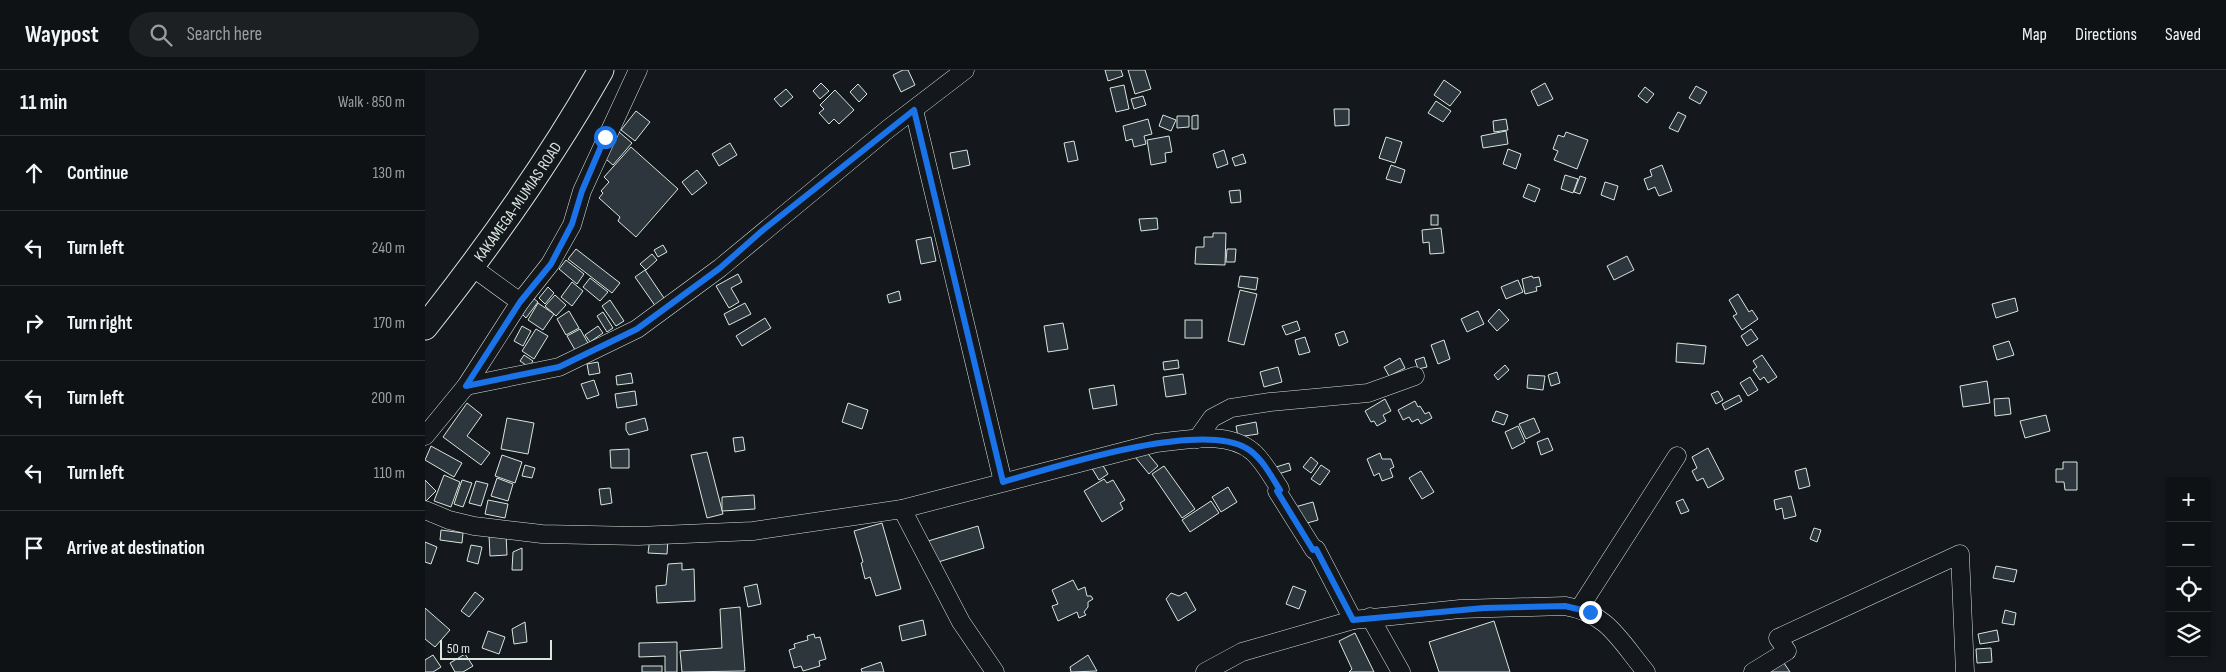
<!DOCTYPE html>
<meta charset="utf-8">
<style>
:root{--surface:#0f1215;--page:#1d2022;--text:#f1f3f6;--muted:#9b9ea0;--line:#2f3234}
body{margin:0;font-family:"Sofia Sans Condensed",sans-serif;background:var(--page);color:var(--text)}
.controls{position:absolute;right:15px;bottom:15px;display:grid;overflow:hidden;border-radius:5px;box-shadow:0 1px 4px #0004}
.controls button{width:45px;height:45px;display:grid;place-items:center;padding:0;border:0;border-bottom:1px solid var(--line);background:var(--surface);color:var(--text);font:25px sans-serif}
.scale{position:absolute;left:15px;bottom:12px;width:112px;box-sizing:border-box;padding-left:5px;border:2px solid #d8e6dc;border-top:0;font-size:14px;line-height:18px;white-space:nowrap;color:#d8e6dc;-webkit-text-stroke:4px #14181c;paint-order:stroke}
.stop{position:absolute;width:15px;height:15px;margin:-11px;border:4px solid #1a73e8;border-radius:50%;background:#fff}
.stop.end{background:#1a73e8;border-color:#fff;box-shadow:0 1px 5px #0008}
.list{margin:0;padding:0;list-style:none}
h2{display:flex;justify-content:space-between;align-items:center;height:65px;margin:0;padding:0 20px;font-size:21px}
h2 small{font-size:16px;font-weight:400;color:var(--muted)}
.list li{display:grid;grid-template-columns:32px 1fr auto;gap:15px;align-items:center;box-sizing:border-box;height:75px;padding:0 20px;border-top:1px solid var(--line)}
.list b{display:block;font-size:19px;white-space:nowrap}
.list em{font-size:16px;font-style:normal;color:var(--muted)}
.icon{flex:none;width:28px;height:28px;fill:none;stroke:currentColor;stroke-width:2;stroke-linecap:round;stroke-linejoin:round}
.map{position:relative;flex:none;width:1801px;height:602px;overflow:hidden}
header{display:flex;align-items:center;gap:30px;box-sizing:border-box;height:70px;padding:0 25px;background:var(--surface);border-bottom:1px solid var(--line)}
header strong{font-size:24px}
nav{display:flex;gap:28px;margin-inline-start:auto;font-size:18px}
.search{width:350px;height:45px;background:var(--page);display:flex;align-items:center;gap:12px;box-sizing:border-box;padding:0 18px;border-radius:28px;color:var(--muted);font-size:19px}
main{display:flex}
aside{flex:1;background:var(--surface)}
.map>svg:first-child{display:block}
.building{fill:#2c363c;stroke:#d8e6dc}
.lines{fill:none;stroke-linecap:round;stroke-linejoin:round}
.minor-casing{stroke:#d8e6dc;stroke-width:19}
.highway-casing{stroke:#d8e6dc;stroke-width:27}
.minor{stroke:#14181c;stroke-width:18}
.highway{stroke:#14181c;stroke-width:25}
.route{stroke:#1a73e8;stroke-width:6}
.labels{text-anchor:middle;stroke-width:4;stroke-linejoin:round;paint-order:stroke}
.street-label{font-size:16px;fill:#d8e6dc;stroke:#14181c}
</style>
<header>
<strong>Waypost</strong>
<div class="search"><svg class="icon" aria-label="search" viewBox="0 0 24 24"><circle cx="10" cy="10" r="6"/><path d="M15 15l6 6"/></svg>Search here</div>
<nav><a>Map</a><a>Directions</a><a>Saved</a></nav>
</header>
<main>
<aside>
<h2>11 min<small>Walk · 850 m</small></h2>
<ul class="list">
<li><svg class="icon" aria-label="ahead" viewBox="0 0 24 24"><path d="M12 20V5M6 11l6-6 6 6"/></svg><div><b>Continue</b></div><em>130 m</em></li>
<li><svg class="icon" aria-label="left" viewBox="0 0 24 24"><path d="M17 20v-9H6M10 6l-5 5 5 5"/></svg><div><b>Turn left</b></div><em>240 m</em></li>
<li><svg class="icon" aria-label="right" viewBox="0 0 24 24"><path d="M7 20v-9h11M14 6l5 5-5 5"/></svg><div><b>Turn right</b></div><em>170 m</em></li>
<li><svg class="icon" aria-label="left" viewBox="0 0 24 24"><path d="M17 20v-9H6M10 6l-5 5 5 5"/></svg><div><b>Turn left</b></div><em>200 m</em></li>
<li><svg class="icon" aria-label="left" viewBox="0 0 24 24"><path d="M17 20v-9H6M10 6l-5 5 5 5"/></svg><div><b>Turn left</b></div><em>110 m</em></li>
<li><svg class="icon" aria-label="arrive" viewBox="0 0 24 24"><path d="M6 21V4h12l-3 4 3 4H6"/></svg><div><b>Arrive at destination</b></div></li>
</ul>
</aside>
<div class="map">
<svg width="1801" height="602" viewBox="0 0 1801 602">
<rect width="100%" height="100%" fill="#14181c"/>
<!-- building -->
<g class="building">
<polygon points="478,0 483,0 490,15 476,22 468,5"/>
<polygon points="680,0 696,0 698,6 683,11"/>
<polygon points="703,0 720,0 726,19 710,24"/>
<polygon points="1019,10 1036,22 1025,36 1009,25"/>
<polygon points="396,13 404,21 395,29 388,21"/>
<polygon points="1120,13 1128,29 1113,36 1106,21"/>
<polygon points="433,14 442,24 434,32 425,22"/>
<polygon points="699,15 704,39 691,42 685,18"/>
<polygon points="1271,16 1282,22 1275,34 1264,28"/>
<polygon points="1220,17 1229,24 1222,33 1213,26"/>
<polygon points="361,19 368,27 356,37 349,29"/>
<polygon points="410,20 429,40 414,54 409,49 404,54 394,43 399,39 395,35"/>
<polygon points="718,26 721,35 709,39 706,29"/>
<polygon points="1011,31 1026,41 1018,52 1003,43"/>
<polygon points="909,39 924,39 924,55 910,56"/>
<polygon points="211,41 225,52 210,71 196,60"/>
<polygon points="1253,42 1261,46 1253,62 1244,58"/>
<polygon points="738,45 751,50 746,61 734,56"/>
<polygon points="773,45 773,59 767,59 767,46"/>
<polygon points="752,46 764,46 764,57 752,58"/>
<polygon points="723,49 727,64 719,66 721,74 709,77 707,69 701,71 698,56"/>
<polygon points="1081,49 1083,60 1069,62 1068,51"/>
<polygon points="1081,61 1083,74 1058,78 1056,66"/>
<polygon points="194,62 207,73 188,95 175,84"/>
<polygon points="1141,62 1163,70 1152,99 1129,90 1133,81 1128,79 1133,65 1139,67"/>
<polygon points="744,66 747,82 740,83 741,92 726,95 722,70"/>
<polygon points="961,67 977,72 970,93 954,88"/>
<polygon points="649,71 653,90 643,92 639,73"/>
<polygon points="305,73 312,85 294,96 287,84"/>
<polygon points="206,77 253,119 211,167 193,151 195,147 174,128 178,123 176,121 184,112 179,107"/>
<polygon points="1083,79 1096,84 1091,99 1078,94"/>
<polygon points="542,80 545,95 528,99 525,83"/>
<polygon points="799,80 803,94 792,98 788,84"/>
<polygon points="818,84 821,93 810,96 807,88"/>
<polygon points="966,95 980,100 976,113 961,109"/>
<polygon points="1237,95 1247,121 1234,126 1230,117 1223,120 1219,109 1227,106 1225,100"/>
<polygon points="272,100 282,113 267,125 257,112"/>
<polygon points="1140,105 1153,109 1148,123 1136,119"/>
<polygon points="1155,106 1161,108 1155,124 1149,122"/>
<polygon points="1180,112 1193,116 1189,130 1176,125"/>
<polygon points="1103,114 1115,119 1110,132 1098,127"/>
<polygon points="815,120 816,132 806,133 804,121"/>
<rect x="1006" y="145" width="7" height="10"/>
<polygon points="732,148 733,159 716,161 714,149"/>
<polygon points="1016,158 1019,183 1005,184 1004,172 998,173 997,160"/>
<polygon points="788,163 801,163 800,195 770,194 771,177 779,177 779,167 788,167"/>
<polygon points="506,167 511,191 496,194 491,170"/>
<polygon points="238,175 242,182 233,187 229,180"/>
<polygon points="151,179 195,213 187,223 143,189"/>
<polygon points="802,179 811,179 810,192 801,192"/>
<polygon points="227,184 232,190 221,200 215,194"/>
<polygon points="1202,186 1209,200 1189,210 1182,196"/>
<polygon points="141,190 159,204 152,214 134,199"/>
<polygon points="220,200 241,231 231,237 210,207"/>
<polygon points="313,204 317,212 306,218 314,232 304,238 291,216"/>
<polygon points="815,206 833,208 831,220 813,217"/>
<polygon points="1107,206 1108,208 1114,207 1116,216 1111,217 1112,221 1100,224 1097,209"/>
<polygon points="165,208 183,222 175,231 158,217"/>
<polygon points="1093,210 1098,222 1081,229 1076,217"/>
<polygon points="147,212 158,221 147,236 136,227"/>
<polygon points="123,217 129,223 120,234 114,228"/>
<polygon points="815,220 832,224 819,275 803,271"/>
<polygon points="474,221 476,230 464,233 462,225"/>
<polygon points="1313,224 1324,242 1327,240 1333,249 1317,260 1308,246 1312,244 1304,230"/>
<polygon points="130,225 141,235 131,246 120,236"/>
<polygon points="108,228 113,232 101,248 96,243"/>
<polygon points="1590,228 1593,241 1571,248 1567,234"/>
<polygon points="185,230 199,251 191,256 177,236"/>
<polygon points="113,233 129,244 118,260 103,250"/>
<polygon points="320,233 326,244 304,255 299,244"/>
<polygon points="1074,239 1084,250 1072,261 1063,251"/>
<polygon points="144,241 154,258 141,265 132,249"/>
<polygon points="1053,241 1059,254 1042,262 1036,249"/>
<polygon points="178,242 188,258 182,262 172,246"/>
<polygon points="340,248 346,258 317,276 311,266"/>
<rect x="760" y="250" width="17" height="18"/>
<polygon points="872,251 875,260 861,265 857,256"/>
<polygon points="638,253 643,279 623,282 619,256"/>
<polygon points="97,256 106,261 98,276 89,271"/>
<polygon points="173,256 178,263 165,272 160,265"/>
<polygon points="111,259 123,266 109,289 97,281"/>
<polygon points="155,259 163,273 150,280 142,266"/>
<polygon points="1326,259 1333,269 1322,276 1316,266"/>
<polygon points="919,261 923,272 914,276 910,264"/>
<polygon points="880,267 885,282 874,285 870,270"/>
<polygon points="1019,270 1025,289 1013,294 1006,275"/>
<polygon points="1584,271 1589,285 1572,290 1568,276"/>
<polygon points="1252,273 1281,276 1279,294 1251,292"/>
<polygon points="99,285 108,291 104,297 95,291"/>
<polygon points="1337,285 1352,307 1343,313 1339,307 1335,310 1328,300 1332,297 1328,291"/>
<polygon points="999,287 1002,297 993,299 990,290"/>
<polygon points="975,288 980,298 964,306 959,297"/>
<polygon points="753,290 754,298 739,300 738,292"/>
<polygon points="173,292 175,303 164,305 162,294"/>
<polygon points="1080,295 1084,300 1073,310 1069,305"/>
<polygon points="853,297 857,312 839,317 835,302"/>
<polygon points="1132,302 1135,313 1126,316 1123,305"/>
<polygon points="206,303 208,313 192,315 191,306"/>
<polygon points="758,304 761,324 741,327 738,307"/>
<polygon points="1103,305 1120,306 1118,320 1102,318"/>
<polygon points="1325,307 1333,320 1323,326 1315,313"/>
<polygon points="169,310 174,325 162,329 156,314"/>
<polygon points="1562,311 1565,333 1538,337 1535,316"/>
<polygon points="689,315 692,335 668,339 664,319"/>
<polygon points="210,321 212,335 192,338 190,324"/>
<polygon points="1293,321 1298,330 1291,334 1286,324"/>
<polygon points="1314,325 1317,331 1300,340 1297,334"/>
<polygon points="1584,328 1586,344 1570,346 1569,329"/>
<polygon points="960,329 966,341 958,345 961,351 952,356 949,351 946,352 940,341"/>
<polygon points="990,331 993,337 995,336 1000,344 1004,342 1007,348 996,354 993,349 987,352 984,347 978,350 973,340"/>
<polygon points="42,333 57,345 42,366 65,383 56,395 18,367"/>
<polygon points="423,333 443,340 437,359 417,352"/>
<polygon points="1071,341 1083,345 1079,355 1067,351"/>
<polygon points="1621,345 1625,361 1600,368 1595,351"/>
<polygon points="82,348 109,353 103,384 76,379"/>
<polygon points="220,348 223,360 204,365 201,360 201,353"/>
<polygon points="1109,348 1115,362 1101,369 1094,354"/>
<polygon points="831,352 833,364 813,367 811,356"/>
<polygon points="1093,356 1100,372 1087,379 1080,362"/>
<polygon points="318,367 320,380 310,382 308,368"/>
<polygon points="1123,368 1128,380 1116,385 1112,372"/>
<polygon points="6,376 37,393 29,407 0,390"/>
<polygon points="1283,378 1299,409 1283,418 1278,408 1272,411 1267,401 1272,398 1267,387"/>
<polygon points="204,379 204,398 186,398 185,380"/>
<polygon points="719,379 733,396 724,404 710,387"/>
<polygon points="282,382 298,444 282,448 266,385"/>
<polygon points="955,383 957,389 966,389 969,397 965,399 968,407 957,411 954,403 949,406 942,389"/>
<polygon points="77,385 97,392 90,413 70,406"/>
<polygon points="886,387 893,393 886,403 878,397"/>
<polygon points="674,389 683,404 674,410 665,395"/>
<polygon points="1638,392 1652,392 1652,420 1640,420 1639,412 1631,412 1631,399 1638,399"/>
<polygon points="864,393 866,400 850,405 848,398"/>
<polygon points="100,395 110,398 107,408 97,406"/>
<polygon points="896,395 905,401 895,415 886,409"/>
<polygon points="739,396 770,439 757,448 727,404"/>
<polygon points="1381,398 1385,416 1374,419 1370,401"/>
<polygon points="996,401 1009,422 997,429 984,408"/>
<polygon points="19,405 35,412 26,437 9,431"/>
<polygon points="72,408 88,414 83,431 66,426"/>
<polygon points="679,409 682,413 688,410 700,430 695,433 698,439 677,452 659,421"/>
<polygon points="0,410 11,421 0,432"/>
<polygon points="37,410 47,413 38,437 29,434"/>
<polygon points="51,411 63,414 56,436 44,433"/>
<polygon points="803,417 812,432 796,442 787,427"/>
<polygon points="185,418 187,433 176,435 174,419"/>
<polygon points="329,425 330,439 297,441 297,427"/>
<polygon points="1366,426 1371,446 1359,449 1357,438 1351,440 1349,430"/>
<polygon points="1258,429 1264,441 1256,444 1251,432"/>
<polygon points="63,430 83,434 80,448 60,444"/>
<polygon points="786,431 794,443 765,462 757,450"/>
<polygon points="888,432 893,450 875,455 870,437"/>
<polygon points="457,453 476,519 451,526 445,507 440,509 436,493 438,492 429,461"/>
<polygon points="553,456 559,478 510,493 503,471"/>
<polygon points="1389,458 1396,460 1392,472 1385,469"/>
<polygon points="16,460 38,463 37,473 15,470"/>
<polygon points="81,464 82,485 65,486 64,465"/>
<polygon points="225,468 243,469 242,484 223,483"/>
<polygon points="0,472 12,477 6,494 0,492"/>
<polygon points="46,475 57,477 53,494 42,491"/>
<polygon points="97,478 97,500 87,500 88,482"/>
<polygon points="257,493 257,500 269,499 270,531 232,533 231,516 241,515 243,494"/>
<polygon points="1571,496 1592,500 1589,512 1568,508"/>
<polygon points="648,510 653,520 660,517 662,526 666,526 668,529 663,532 663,537 659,542 661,545 654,548 652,542 633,551 627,536 633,534 627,520"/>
<polygon points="332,514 336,534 323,537 319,517"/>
<polygon points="868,516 881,521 874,539 861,534"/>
<polygon points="50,522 59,529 44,547 36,541"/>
<polygon points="761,522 771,540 753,551 741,529 746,523 754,526"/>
<polygon points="315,537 320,601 257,602 255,581 297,578 295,539"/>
<polygon points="0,538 25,560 10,577 0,569"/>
<polygon points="1580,540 1591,543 1589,555 1577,553"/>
<polygon points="498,550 501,565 477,571 474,556"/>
<polygon points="1069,551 1085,602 1014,602 1004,572"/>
<polygon points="100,552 102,572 89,574 87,559"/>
<polygon points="1572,560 1574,571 1555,574 1553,564"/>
<polygon points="63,561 80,567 74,584 57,578"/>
<polygon points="930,563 949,602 924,602 927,599 914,571"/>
<polygon points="389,564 390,568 395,567 401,589 394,591 395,596 378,601 376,596 369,598 364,580 370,578 369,574 383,570 382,566"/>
<polygon points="252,572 252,602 240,602 240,586 214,587 214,573"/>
<polygon points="1566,578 1567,592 1552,593 1551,579"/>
<polygon points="40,584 48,596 38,602 30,602 25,593"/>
<polygon points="8,585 16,597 8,602 0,602 0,590"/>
<polygon points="663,585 672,601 646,602 645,597"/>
<polygon points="1357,590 1365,602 1341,602"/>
<polygon points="456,592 459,602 437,602 436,599"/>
<rect x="217" y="596" width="20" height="6"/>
</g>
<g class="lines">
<!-- minor casing -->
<g class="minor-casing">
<g id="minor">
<polyline points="489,40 578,412"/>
<polyline points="47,197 95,232"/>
<polyline points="41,316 134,297 212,259 295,198 463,59 540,0"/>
<polyline points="0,366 41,316 95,232 125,194 147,155 157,121 213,0"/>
<polyline points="772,369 787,348 806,338 845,332 943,323 990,306"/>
<polyline points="477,439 536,552 570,602"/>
<path d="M0,440L24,450L49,456L117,464L213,466L328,461L477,439L731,373C761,370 802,360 828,382C839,392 847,407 855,419L852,421L889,480L891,479L928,550L1035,539L1140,536C1183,543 1195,571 1221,602"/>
<polyline points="1154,539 1252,386"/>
<polyline points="945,547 976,602"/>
<polyline points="780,602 817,582 928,550"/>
<polyline points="1328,602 1362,581 1353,568 1535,484 1540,602"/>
</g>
</g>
<!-- highway casing -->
<g class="highway-casing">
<g id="highway">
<path id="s1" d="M0,257C64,176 125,90 176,0"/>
</g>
</g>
<!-- minor -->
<use href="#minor" class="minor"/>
<!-- highway -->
<use href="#highway" class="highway"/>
</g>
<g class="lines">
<!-- route -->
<path class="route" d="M180,67L157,121L147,154L126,194L95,232L41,316L134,297L212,259L295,198L338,160L489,40L578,412C632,396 774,351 821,378C836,386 846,406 855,420L852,421L888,480L891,479L928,550L1059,538L1140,536L1165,542"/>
</g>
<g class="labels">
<!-- street labels -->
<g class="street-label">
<text dy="6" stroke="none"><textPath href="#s1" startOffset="156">KAKAMEGA-MUMIAS ROAD</textPath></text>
</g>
</g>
</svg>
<div class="controls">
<button>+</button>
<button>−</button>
<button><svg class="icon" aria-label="locate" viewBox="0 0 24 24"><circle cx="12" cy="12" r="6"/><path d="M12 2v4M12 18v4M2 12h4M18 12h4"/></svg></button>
<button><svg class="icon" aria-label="layers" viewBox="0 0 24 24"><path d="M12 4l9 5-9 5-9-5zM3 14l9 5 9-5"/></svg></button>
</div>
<div class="scale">50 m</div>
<div class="stop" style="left:180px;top:67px"></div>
<div class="stop end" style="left:1165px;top:542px"></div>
</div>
</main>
